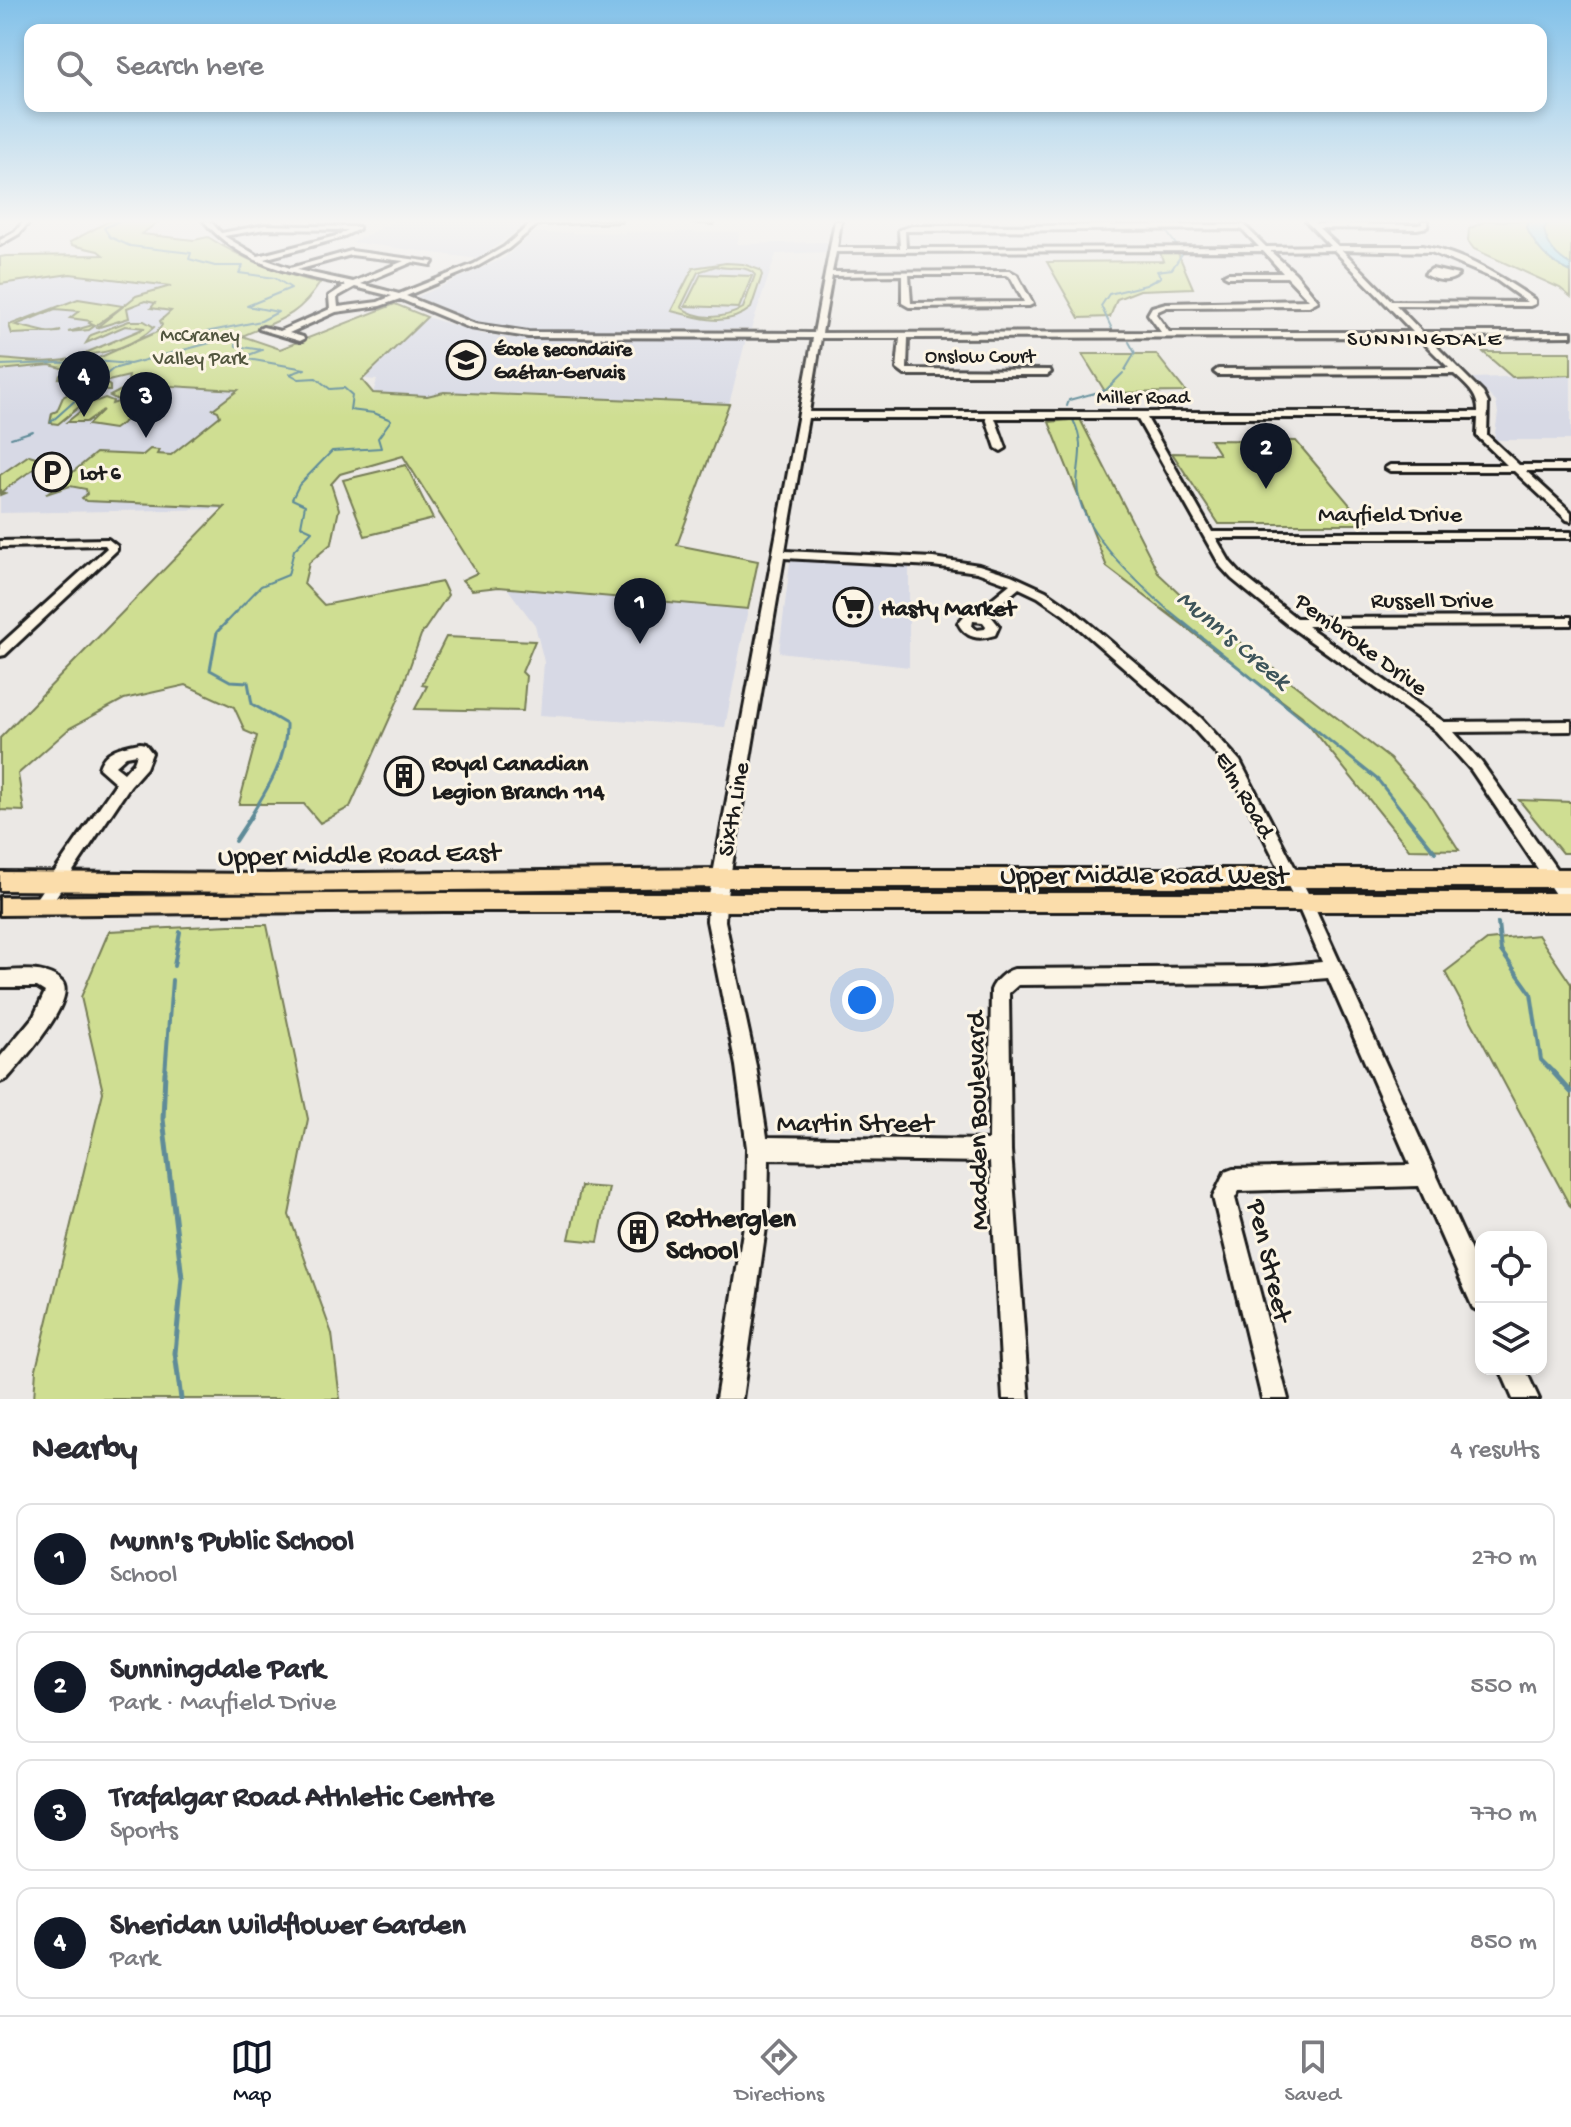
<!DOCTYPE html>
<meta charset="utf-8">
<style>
:root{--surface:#fff;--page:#f7f7f7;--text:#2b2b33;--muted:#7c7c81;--line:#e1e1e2;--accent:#111827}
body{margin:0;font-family:"Gochi Hand",sans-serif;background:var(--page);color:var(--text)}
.controls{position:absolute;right:24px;bottom:24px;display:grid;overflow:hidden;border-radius:16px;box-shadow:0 4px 12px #0003}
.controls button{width:72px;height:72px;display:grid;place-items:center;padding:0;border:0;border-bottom:2px solid var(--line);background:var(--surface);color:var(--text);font:40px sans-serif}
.you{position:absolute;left:862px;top:1000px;width:28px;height:28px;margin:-20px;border:6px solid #fff;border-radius:50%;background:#1a73e8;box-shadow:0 0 0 12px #1a73e833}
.badge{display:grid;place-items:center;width:52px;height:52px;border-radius:50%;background:var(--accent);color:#fff;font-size:26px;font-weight:700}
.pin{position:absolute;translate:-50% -66px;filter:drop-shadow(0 2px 4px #0008)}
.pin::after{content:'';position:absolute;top:42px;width:28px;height:24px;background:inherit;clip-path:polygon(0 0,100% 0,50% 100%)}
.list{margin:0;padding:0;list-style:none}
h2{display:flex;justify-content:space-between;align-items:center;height:104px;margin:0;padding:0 32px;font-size:34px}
h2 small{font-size:26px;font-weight:400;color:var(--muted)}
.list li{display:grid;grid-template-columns:52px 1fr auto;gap:24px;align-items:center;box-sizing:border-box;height:112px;margin:0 16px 16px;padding:0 16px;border:2px solid var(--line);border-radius:16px}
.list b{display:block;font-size:30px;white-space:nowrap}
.list p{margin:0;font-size:26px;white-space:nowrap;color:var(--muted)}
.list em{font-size:26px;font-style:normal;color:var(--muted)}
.icon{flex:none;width:44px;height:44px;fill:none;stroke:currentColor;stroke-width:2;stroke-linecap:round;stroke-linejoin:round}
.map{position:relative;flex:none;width:1571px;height:1399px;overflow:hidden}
.search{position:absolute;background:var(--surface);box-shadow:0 4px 12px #0003;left:24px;right:24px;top:24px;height:88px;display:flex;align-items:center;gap:20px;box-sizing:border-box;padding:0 28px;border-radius:16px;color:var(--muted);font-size:30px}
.sheet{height:616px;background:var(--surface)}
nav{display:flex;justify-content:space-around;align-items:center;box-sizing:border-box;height:112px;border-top:2px solid var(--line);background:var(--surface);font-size:22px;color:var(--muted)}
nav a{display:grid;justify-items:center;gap:4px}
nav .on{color:var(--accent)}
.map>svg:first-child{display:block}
.built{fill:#d7d9e5}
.green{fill:#cfde92;stroke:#767d57;stroke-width:2;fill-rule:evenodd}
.water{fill:#8ad5eb;stroke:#5e8b98;stroke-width:2}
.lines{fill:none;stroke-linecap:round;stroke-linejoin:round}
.stream-far3{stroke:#5e8b98;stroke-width:2}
.stream-far2{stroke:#5e8b98;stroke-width:3}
.stream-far1{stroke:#5e8b98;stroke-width:4}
.stream{stroke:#5e8b98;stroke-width:5}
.minor-casing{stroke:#1c1c1c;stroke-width:6}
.major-casing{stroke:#1c1c1c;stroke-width:6}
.minor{fill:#fcf5e5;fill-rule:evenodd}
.major{fill:#fbddab;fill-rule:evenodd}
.labels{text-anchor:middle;stroke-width:6;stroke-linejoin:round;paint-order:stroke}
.far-park-label{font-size:20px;fill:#52563f;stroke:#fcf5e5}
.far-poi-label{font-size:20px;font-weight:bold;fill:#1c1c1c;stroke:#fcf5e5;text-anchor:start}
.far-street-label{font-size:20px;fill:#1c1c1c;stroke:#fcf5e5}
.far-neighbourhood-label{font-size:22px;letter-spacing:2px;fill:#1c1c1c;stroke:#fcf5e5}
.street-label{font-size:24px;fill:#1c1c1c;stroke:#fcf5e5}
.poi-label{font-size:24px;font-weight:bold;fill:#1c1c1c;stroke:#fcf5e5;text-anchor:start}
.water-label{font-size:26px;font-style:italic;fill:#3d545a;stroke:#fcf5e5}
.near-street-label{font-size:28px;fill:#1c1c1c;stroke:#fcf5e5}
.near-poi-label{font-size:28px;font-weight:bold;fill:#1c1c1c;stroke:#fcf5e5;text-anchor:start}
</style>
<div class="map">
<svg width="1571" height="1399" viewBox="0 0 1571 1399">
<rect width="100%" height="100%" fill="#ebe8e5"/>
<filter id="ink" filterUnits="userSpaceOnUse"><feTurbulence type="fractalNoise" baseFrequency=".0125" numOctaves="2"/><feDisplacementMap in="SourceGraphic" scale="16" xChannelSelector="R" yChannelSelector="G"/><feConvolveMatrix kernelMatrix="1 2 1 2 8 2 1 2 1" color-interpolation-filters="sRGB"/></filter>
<g filter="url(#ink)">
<!-- built -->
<g class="built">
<polygon points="396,221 530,221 478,259 352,242"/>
<polygon points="740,232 737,244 827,242 826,252 776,254 751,329 522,330 474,321 417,297 504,258 533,233"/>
<polygon points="70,274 173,286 172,311 157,332 92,365 92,382 99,385 142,369 238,389 238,487 224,509 0,513 0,284"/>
<polygon points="427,317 482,334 518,339 746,339 729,404 444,392 427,396 373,393 377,380 365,379"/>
<polygon points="1571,375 1571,440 1494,440 1498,413 1496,402 1472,378"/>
<polygon points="794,559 909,566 909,667 779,652 790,563"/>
<polygon points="507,588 748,609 725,727 540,715 544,662 535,625"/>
</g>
<!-- green -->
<g class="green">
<path d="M109,221H159L142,234L194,240L208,237C244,260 278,273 320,283C297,318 279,320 242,336L280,349L395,304L427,317L362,380L373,393L427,396L444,392L729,404L677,545L758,561L748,609L499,587L472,590L462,580L477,573L403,456L340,474L331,484L339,509L332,543L309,563L304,584L324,605L442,582L448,595L421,635L398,700L350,807L320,823L304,804H239L257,736L245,731L234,707L186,685L124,699L70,728L18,774L24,811L0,810V738L225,507L86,501L82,498L87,494L86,489L70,486L46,494L96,453L143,455L150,449L159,450L157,454L171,455L220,416L218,411L213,409L238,390L154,385L123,403V399L154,378L150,376L118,400L110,396L133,384L132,381H128L129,376L104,382L110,386V391H106L101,384L92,382L94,360L157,332L162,325L160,321L171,311L151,308L155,303L145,301L127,308L129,318L96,328L136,296L171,286L70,274L0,284V257L6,256L103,255L98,251L72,245L70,242Z"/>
<polygon points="1485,221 1571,221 1571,297 1560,288 1474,249 1468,241 1469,229"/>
<polygon points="1160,252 1178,253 1193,288 1140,290 1117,299 1110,317 1079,318 1047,262 1163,261"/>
<path d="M726,263L743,264L760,270L762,275L751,308C725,329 698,317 671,311L693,268ZM716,266C728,271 746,263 755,275L743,308C725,319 698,321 681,307L698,272Z"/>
<polygon points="701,274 752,276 739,308 685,306"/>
<polygon points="78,299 123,306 89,330 68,332 93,325 89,323 91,321 70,318 79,311 55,309 16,325 50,333 61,331 59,332 12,334 9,325"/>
<path d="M129,321H144L154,327C138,343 106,355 83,354L145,328L125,326L86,343L91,335Z"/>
<polygon points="1483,352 1571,352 1571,375 1512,377"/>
<polygon points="1082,354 1156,354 1186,392 1106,393"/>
<path d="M78,357L89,358L78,371H84L85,378L77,383L66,384L77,375L59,378L60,375L73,371L50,365L0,370V359C29,361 50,365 78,357Z"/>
<polygon points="79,388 92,388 95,394 58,424 50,423 52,413 57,411 63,397"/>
<polygon points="105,398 113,401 112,404 118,402 138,412 114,429 88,425 103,410 86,422 67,422 91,403"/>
<polygon points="1080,419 1159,574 1192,605 1390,759 1427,800 1459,850 1409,849 1302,716 1107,567 1049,422"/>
<polygon points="1210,440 1296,441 1366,524 1219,524 1172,453 1219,454"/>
<polygon points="29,455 46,460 1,492 5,493 0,495 0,475"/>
<polygon points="406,465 433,519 365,536 343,480"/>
<polygon points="446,637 535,641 522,672 526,676 523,711 415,709 427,686 422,685"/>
<polygon points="1519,800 1571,802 1571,853 1562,853"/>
<polygon points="229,925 267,925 308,1119 289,1215 332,1334 340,1399 34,1399 36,1369 103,1092 81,997 109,931"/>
<polygon points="1538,935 1571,984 1571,1208 1445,972 1487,940"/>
<polygon points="581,1186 609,1188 598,1242 569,1239"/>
</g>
<!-- water -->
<path class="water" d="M1528,221H1549L1544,230C1548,247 1556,256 1571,265V272C1547,261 1537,249 1526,227Z"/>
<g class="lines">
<!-- stream-far3 -->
<g class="stream-far3">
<polyline points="1166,231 1177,246"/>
<polyline points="1112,329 1101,306 1109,294 1146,285 1161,277 1157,271 1172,269 1182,254"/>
<polyline points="208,340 221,337 235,340 236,346 262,350 246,356 248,359 305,369 290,374 299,379 316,378 330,389 344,388 352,395 350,410 374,413 391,420 378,438 381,448 332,451 299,485 292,499 305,505 301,526 312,531 294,550 288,575 261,586 235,613"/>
<polyline points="95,361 130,364 210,343 206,332 261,321 278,312 247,306 291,288 275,278 239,273 243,266 215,266 189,259 191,253 130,246 110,237 104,228 119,221"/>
<polyline points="0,365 85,362"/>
<polyline points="1125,370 1135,353 1129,342"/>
<polyline points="97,382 113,369 127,365"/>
<polyline points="1067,406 1069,400 1106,390 1123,373"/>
<path d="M1073,420C1089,450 1072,471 1079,498C1090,541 1140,584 1171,613"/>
<polyline points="51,422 88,389"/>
<polyline points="11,438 33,431"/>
</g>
<!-- stream-far2 -->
<g class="stream-far2">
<path d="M237,611L217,632L210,670L230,681L248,682L252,704L286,724C287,759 268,788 250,817"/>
<polyline points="1169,611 1378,780 1407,817"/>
</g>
<!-- stream-far1 -->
<g class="stream-far1">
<polyline points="1405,815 1435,852"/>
<polyline points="235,841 252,815"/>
<polyline points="1498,923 1501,951 1531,993 1541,1060 1555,1074"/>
<polyline points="174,966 180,932"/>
<polyline points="165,1074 172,980"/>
</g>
<!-- stream -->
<g class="stream">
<polyline points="165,1072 163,1119 182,1278 175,1353 181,1399"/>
<polyline points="1553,1072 1571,1092"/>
</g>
<!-- minor casing -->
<g class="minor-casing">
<g id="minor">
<polygon points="24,221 30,221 19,234 0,245 0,240 15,232"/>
<path d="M204,221H210L221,233L265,225L359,227V229L340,238L264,259L290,268L351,251L433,262L431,265L413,262L361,284L399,294L474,264L504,247L534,221H621L538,224L508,249L478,266L406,296L475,324L528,332L814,333L835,221H841L837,248H900L899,230L912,226L1244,225L1266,247L1330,246L1306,221H1313L1316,224L1417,225L1422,224V221H1428L1427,227L1417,229L1319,228L1338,246H1422C1463,253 1501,276 1535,300V304L1530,306L1396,305L1422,332H1571V336L1427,337L1483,393L1488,403L1487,435L1519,465H1571V471H1526L1571,512V521L1567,520L1514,471H1390L1385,468L1390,465H1507L1477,436L1478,418H1147L1212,532H1571V538H1216L1230,562L1240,573L1296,618L1571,617V625L1307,626L1444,722L1571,721V731L1454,732L1481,762L1571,890V908L1563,906L1471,770L1436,731L1288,625L1232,579L1221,567L1137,418H995L1006,448L1001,451L996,448L986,418H808L785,551L933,558L979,565L1011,575L1046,591L1072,609L1201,718L1240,761L1311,899L1481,1273V1312L1473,1308L1419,1186L1239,1191L1235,1198L1288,1399H1262L1213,1197L1225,1172L1233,1169L1410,1165L1328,978L1264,983L1018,985L1009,993L1011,1151L1029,1399H1003L990,1162L769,1159L768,1213L742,1399H716L746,1213L747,1148L736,1066L707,921L708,901L813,338L528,337L470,328L400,299L380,306L336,312L289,333L303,337L304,339L300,341L259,329L263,327L280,331L330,309L329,296L346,285C292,274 241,265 204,221ZM265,229L348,230L336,236L258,256L224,236ZM1242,229L1259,247L906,248L905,231ZM1334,250L1413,332H1169L1156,314L1158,311L1167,307L1309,306L1318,301L1295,273L1270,251ZM1342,250L1431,252L1495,279L1527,302L1392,301ZM1263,251L1283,273H1228L1224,275L1228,277H1287L1309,300L1166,303L1152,307L1148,314L1161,332L822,333L832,276L902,275V303L909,307L1029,306L1033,304L1017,275L1010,271L832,272L836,252ZM351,255L404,261L353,282L297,270ZM909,275H1006L1011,278L1024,302L911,303ZM355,287L392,296L378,302L338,307L337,297ZM1418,337L1449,368L1218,369L1214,372L1218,375L1454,374C1466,385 1479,395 1478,412H809L821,338H900L897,369L905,375H1047L1051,372L1050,370L907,369L908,338ZM784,558L933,566L977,572L1010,584L973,614L965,615L958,623C966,639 979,640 995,635L999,626L991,616L987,615L1019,588L1038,597L1064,615L1191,726L1229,768L1297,904L1322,962L1264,967L1014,969C1004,972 995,980 991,990L989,1140L767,1137L756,1066L725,921L726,901ZM973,621L983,622L986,626L985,629L977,630L972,626Z"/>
<polygon points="691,221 715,221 712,223"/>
<path d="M1432,269L1458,275C1449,284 1435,280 1425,274Z"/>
<polygon points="108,539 117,546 117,550 5,655 0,656 0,645 107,548 105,545 0,547 0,541"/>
<path d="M140,743L145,744L152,753L146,768L130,786L47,910L41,912L35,910L32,905L35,900L116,783L99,768C104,749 123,746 140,743ZM137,754L134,762L124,773L115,766L126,756Z"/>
<path d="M0,971C19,971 47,966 62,982C78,1000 19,1065 7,1079L0,1082V1057L34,1016L45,992L37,987H0Z"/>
<polygon points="1500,1369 1525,1369 1539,1399 1513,1399"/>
</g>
</g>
<!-- major casing -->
<g class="major-casing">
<g id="major">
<polygon points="720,869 1571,869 1571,887 720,887 267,892 0,890 0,872 267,874"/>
<polygon points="444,893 1571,893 1571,911 444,911 0,915 0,897"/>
</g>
</g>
<!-- minor -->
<use href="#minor" class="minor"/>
<!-- major -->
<use href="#major" class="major"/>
</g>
</g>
<!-- sky -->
<linearGradient id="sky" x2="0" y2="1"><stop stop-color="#82c1e9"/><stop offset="0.53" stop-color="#f6f5f3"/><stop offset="1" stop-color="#f6f5f3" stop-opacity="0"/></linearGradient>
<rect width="1571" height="417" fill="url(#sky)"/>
<!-- icons -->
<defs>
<g id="school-ring" transform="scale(2)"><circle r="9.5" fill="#fcf5e5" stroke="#1c1c1c" stroke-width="1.5"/><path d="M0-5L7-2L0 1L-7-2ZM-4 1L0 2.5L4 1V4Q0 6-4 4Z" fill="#1c1c1c"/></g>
<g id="parking-ring" transform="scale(2)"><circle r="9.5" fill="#fcf5e5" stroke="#1c1c1c" stroke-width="1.5"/><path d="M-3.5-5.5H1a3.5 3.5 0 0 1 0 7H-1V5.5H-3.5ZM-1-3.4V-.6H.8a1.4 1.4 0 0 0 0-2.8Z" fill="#1c1c1c"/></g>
<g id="supermarket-ring" transform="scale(2)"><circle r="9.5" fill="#fcf5e5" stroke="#1c1c1c" stroke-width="1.5"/><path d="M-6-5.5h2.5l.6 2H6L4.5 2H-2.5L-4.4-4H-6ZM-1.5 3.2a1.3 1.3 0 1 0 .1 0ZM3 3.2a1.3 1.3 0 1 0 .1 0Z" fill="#1c1c1c"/></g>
<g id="building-ring" transform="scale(2)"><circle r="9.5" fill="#fcf5e5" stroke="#1c1c1c" stroke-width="1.5"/><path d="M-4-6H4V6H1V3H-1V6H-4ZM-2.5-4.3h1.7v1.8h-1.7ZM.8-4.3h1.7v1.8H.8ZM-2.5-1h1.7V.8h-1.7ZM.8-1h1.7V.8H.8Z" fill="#1c1c1c"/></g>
</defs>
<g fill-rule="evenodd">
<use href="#school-ring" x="466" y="360"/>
<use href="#parking-ring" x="52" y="472"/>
<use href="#supermarket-ring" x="853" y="607"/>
<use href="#building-ring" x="404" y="776"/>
<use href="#building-ring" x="638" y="1232"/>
</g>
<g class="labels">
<!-- far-park labels -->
<g class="far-park-label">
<text x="200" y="341">McCraney<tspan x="200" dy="23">Valley Park</tspan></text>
</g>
<!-- far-poi labels -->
<g class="far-poi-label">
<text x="494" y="355">École secondaire<tspan x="494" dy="23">Gaétan-Gervais</tspan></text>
<text x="80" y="479">Lot 6</text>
</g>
<!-- far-street labels -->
<g class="far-street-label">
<text x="980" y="362">Onslow Court</text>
<text x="1143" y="403">Miller Road</text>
</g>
<!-- far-neighbourhood labels -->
<g class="far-neighbourhood-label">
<text x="1425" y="345">SUNNINGDALE</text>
</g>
<!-- street labels -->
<g class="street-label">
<text x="1390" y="521">Mayfield Drive</text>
<text x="1432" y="607">Russell Drive</text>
<text transform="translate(1362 643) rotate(36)" y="8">Pembroke Drive</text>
<text transform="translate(1246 794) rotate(60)" y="8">Elm Road</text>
<text transform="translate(732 809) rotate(-80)" y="8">Sixth Line</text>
</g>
<!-- poi labels -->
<g class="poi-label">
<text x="881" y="615">Hasty Market</text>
<text x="432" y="770">Royal Canadian<tspan x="432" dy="28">Legion Branch 114</tspan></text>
</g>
<!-- water labels -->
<g class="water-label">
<text transform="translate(1235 638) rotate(40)" y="9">Munn's Creek</text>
</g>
<!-- near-street labels -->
<g class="near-street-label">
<text transform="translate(359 852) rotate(-1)" y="10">Upper Middle Road East</text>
<text x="1144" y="883">Upper Middle Road West</text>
<text x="855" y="1131">Martin Street</text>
<text transform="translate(975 1121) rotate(-91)" y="10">Madden Boulevard</text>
<text transform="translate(1272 1260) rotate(77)" y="10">Pen Street</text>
</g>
<!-- near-poi labels -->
<g class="near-poi-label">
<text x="666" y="1226">Rotherglen<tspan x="666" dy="32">School</tspan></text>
</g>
</g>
</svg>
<div class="controls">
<button><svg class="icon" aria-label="locate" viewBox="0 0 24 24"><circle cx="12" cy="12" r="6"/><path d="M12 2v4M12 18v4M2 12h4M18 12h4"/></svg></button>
<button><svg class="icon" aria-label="layers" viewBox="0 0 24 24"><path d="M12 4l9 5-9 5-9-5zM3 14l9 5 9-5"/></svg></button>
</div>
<div class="you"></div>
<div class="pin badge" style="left:640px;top:644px">1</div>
<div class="pin badge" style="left:1266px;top:489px">2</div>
<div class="pin badge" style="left:146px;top:438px">3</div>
<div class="pin badge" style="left:84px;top:417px">4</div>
<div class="search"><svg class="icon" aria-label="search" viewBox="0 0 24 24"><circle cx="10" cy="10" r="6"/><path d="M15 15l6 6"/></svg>Search here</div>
</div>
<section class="sheet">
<h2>Nearby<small>4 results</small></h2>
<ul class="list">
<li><span class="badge">1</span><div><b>Munn's Public School</b><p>School</p></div><em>270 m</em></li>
<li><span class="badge">2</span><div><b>Sunningdale Park</b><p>Park · Mayfield Drive</p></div><em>550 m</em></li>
<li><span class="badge">3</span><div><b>Trafalgar Road Athletic Centre</b><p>Sports</p></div><em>770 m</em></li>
<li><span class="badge">4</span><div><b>Sheridan Wildflower Garden</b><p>Park</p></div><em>850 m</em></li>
</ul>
</section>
<nav>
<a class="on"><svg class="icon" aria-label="map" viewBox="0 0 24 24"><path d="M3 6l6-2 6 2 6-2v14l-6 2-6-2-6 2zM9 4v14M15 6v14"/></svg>Map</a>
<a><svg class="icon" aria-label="directions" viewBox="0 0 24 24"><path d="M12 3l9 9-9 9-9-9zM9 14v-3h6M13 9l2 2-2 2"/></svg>Directions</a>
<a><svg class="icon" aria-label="saved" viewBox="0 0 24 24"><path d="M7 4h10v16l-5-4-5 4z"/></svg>Saved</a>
</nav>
